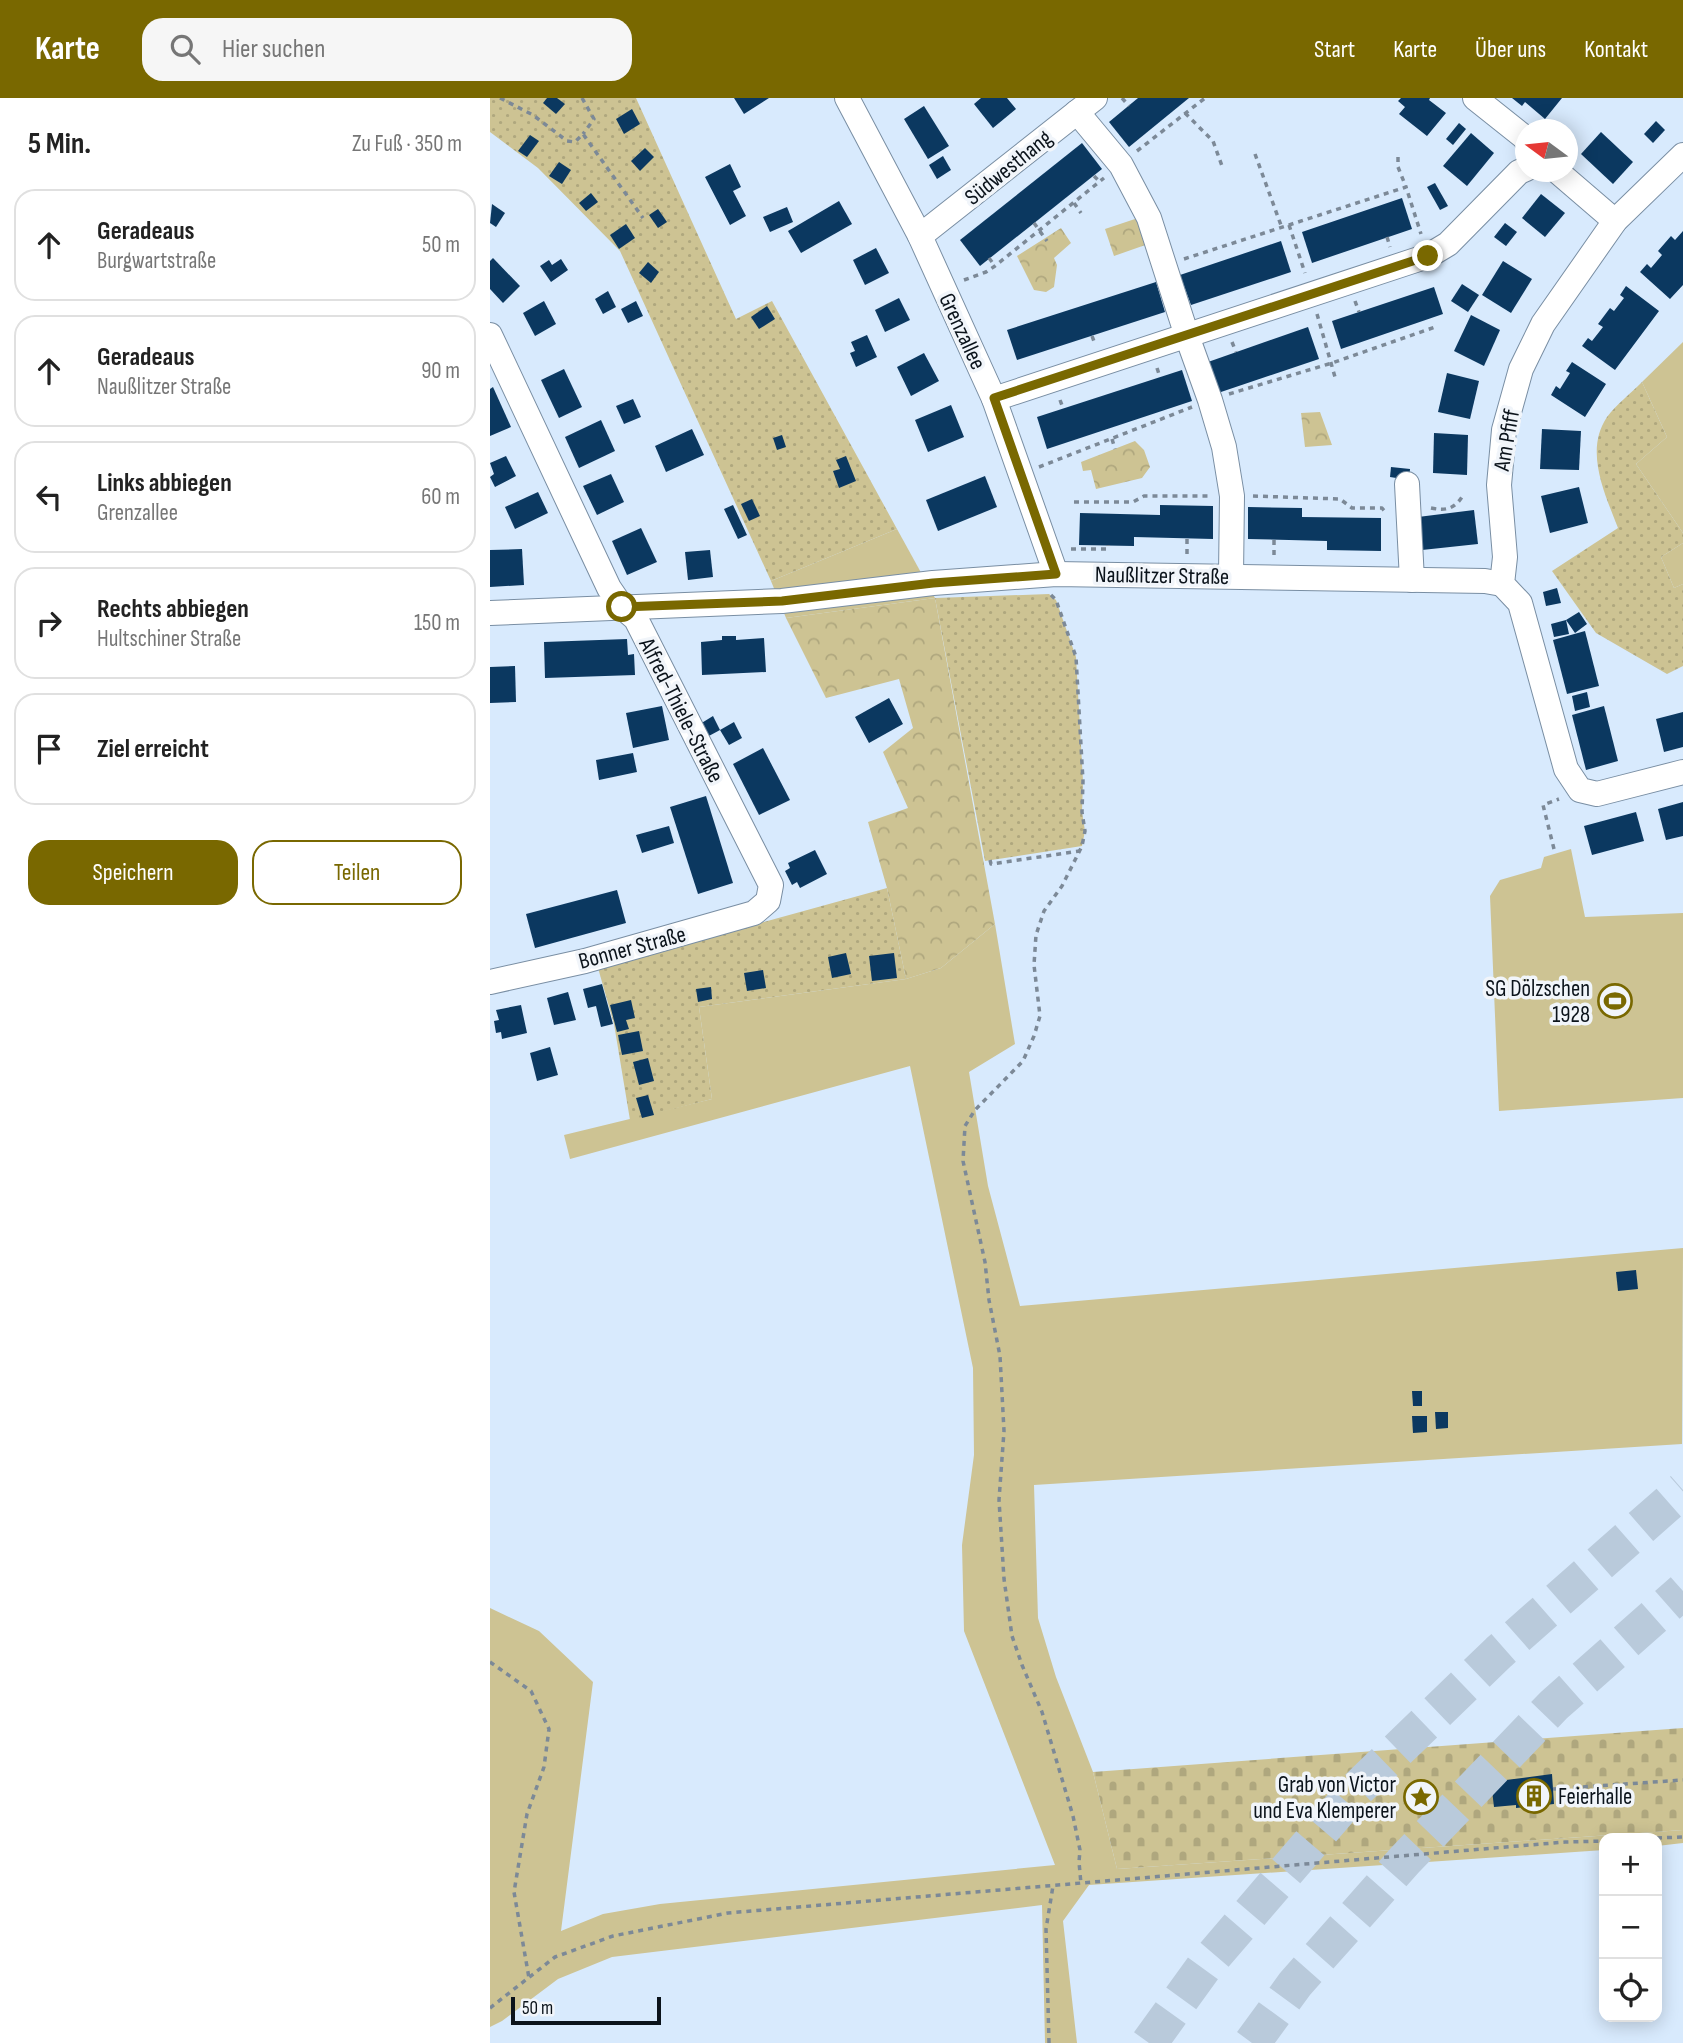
<!DOCTYPE html>
<html lang="de">
<meta charset="utf-8">
<style>
:root{--surface:#fff;--page:#f6f6f6;--text:#222;--muted:#767676;--line:#e0e0e0;--accent:#796800}
body{margin:0;font-family:"Sofia Sans Condensed",sans-serif;background:var(--page);color:var(--text)}
.controls{position:absolute;right:21px;bottom:21px;display:grid;overflow:hidden;border-radius:14px;box-shadow:0 4px 18px #0003}
.controls button{width:63px;height:63px;display:grid;place-items:center;padding:0;border:0;border-bottom:2px solid var(--line);background:var(--surface);color:var(--text);font:35px sans-serif}
.compass{position:absolute;left:1025px;top:21px;width:63px;height:63px;border-radius:50%;background:var(--surface);box-shadow:0 4px 18px #0003;rotate:285deg}
.scale{position:absolute;left:21px;bottom:18px;width:150px;box-sizing:border-box;padding-left:7px;border:4px solid #0b131b;border-top:0;font-size:19px;line-height:24px;white-space:nowrap;color:#0b131b;-webkit-text-stroke:5px #f1f5fa;paint-order:stroke}
.stop{position:absolute;width:21px;height:21px;margin:-16px;border:5px solid #796800;border-radius:50%;background:#fff}
.stop.end{background:#796800;border-color:#fff;box-shadow:0 2px 7px #0008}
.list{margin:0;padding:0;list-style:none}
h2{display:flex;justify-content:space-between;align-items:center;height:91px;margin:0;padding:0 28px;font-size:30px}
h2 small{font-size:23px;font-weight:400;color:var(--muted)}
.list li{display:grid;grid-template-columns:46px 1fr auto;gap:21px;align-items:center;box-sizing:border-box;height:112px;margin:0 14px 14px;padding:0 14px;border:2px solid var(--line);border-radius:21px}
.list b{display:block;font-size:26px;white-space:nowrap}
.list p{margin:0;font-size:23px;white-space:nowrap;color:var(--muted)}
.list em{font-size:23px;font-style:normal;color:var(--muted)}
.actions{display:flex;gap:14px;padding:21px 28px}
.actions a{flex:1;padding:16px 0;border:2px solid var(--accent);border-radius:21px;text-align:center;font-size:24px;color:var(--accent)}
.actions .main{background:var(--accent);color:#fff}
.icon{flex:none;width:38px;height:38px;fill:none;stroke:currentColor;stroke-width:2;stroke-linecap:round;stroke-linejoin:round}
.map{position:relative;flex:none;width:1193px;height:1945px;overflow:hidden}
header{display:flex;align-items:center;gap:42px;box-sizing:border-box;height:98px;padding:0 35px;background:var(--accent);color:#fff}
header strong{font-size:33px}
nav{display:flex;gap:38px;margin-inline-start:auto;font-size:24px}
.search{width:490px;height:63px;background:var(--page);display:flex;align-items:center;gap:18px;box-sizing:border-box;padding:0 24px;border-radius:21px;color:var(--muted);font-size:26px}
main{display:flex}
aside{flex:1;background:var(--surface)}
.map>svg:first-child{display:block}
.grass{fill:#cdc393}
.forest{fill:url(#forest-crowns)}
.cemetery{fill:url(#cemetery-stones)}
.garden{fill:url(#garden-dots)}
.building{fill:#0b3860}
.lines{fill:none;stroke-linecap:round;stroke-linejoin:round}
.highway-tunnel{stroke:#b9cadb;stroke-width:37;stroke-dasharray:37 18;stroke-linecap:butt}
.minor-casing{stroke:#798ea3;stroke-width:26}
.path{stroke:#7c8997;stroke-width:3.5;stroke-dasharray:5 5;stroke-linecap:butt}
.minor{stroke:#fff;stroke-width:24}
.route{stroke:#796800;stroke-width:9}
.labels{text-anchor:middle;stroke-width:7;stroke-linejoin:round;paint-order:stroke}
.street-label{font-size:23px;fill:#0b131b;stroke:#f1f5fa}
.poi-label{font-size:23px;fill:#0b131b;stroke:#f1f5fa;text-anchor:end}
</style>
<header>
<strong>Karte</strong>
<div class="search"><svg class="icon" aria-label="search" viewBox="0 0 24 24"><circle cx="10" cy="10" r="6"/><path d="M15 15l6 6"/></svg>Hier suchen</div>
<nav><a>Start</a><a>Karte</a><a>Über uns</a><a>Kontakt</a></nav>
</header>
<main>
<aside>
<h2>5 Min.<small>Zu Fuß · 350 m</small></h2>
<ul class="list">
<li><svg class="icon" aria-label="ahead" viewBox="0 0 24 24"><path d="M12 20V5M6 11l6-6 6 6"/></svg><div><b>Geradeaus</b><p>Burgwartstraße</p></div><em>50 m</em></li>
<li><svg class="icon" aria-label="ahead" viewBox="0 0 24 24"><path d="M12 20V5M6 11l6-6 6 6"/></svg><div><b>Geradeaus</b><p>Naußlitzer Straße</p></div><em>90 m</em></li>
<li><svg class="icon" aria-label="left" viewBox="0 0 24 24"><path d="M17 20v-9H6M10 6l-5 5 5 5"/></svg><div><b>Links abbiegen</b><p>Grenzallee</p></div><em>60 m</em></li>
<li><svg class="icon" aria-label="right" viewBox="0 0 24 24"><path d="M7 20v-9h11M14 6l5 5-5 5"/></svg><div><b>Rechts abbiegen</b><p>Hultschiner Straße</p></div><em>150 m</em></li>
<li><svg class="icon" aria-label="arrive" viewBox="0 0 24 24"><path d="M6 21V4h12l-3 4 3 4H6"/></svg><div><b>Ziel erreicht</b></div></li>
</ul>
<div class="actions"><a class="main">Speichern</a><a>Teilen</a></div>
</aside>
<div class="map">
<svg width="1193" height="1945" viewBox="0 0 1193 1945">
<defs>
<pattern id="forest-crowns" width="20" height="18" patternUnits="userSpaceOnUse" patternTransform="scale(1.75)"><rect width="20" height="18" fill="#cdc393"/><path d="M2 6a3 3 0 1 1 6 0M12 15a3 3 0 1 1 6 0" fill="none" stroke="#afa77e"/></pattern>
<pattern id="cemetery-stones" width="16" height="16" patternUnits="userSpaceOnUse" patternTransform="scale(1.75)"><rect width="16" height="16" fill="#cdc393"/><path d="M2 7V4a2 2 0 0 1 4 0v3zM10 15v-3a2 2 0 0 1 4 0v3z" fill="#afa77e"/></pattern>
<pattern id="garden-dots" width="8" height="8" patternUnits="userSpaceOnUse" patternTransform="scale(1.75)"><rect width="8" height="8" fill="#cdc393"/><path d="M2 2h.1M6 6h.1" fill="none" stroke="#afa77e" stroke-width="1.8" stroke-linecap="round"/></pattern>
</defs>
<rect width="100%" height="100%" fill="#d8eafd"/>
<!-- grass -->
<g class="grass">
<polygon points="1193,244 1193,435 1146,366 1177,339 1152,284"/>
<polygon points="407,431 445,500 296,520 281,483"/>
<polygon points="1193,445 1193,486 1184,490 1171,459"/>
<polygon points="1081,751 1095,819 1193,815 1193,1000 1009,1013 1000,798 1010,782 1051,770 1054,759"/>
<polygon points="505,826 525,946 479,974 498,1088 530,1208 1193,1150 1192,1346 544,1387 548,1520 566,1579 603,1674 627,1771 1193,1732 1193,1745 1167,1748 1167,1740 1114,1740 1114,1752 599,1787 573,1823 587,1945 555,1945 552,1807 122,1859 68,1881 12,1923 0,1929 0,1510 49,1533 103,1584 71,1833 113,1816 170,1806 565,1767 474,1533 472,1447 484,1357 483,1270 420,968 80,1061 74,1037 222,1001 209,909 416,881 451,870"/>
</g>
<!-- forest -->
<g class="forest">
<polygon points="651,119 661,145 624,158 615,131"/>
<polygon points="571,130 581,145 564,160 567,167 564,189 556,194 544,192 527,158"/>
<polygon points="830,314 842,347 815,349 811,315"/>
<polygon points="645,343 654,352 660,369 652,380 606,391 601,372 593,373 591,364"/>
<polygon points="445,500 505,826 451,870 416,881 397,790 378,724 418,710 393,654 423,630 409,581 336,600 296,520"/>
</g>
<!-- cemetery -->
<polygon class="cemetery" points="1193,1630 1193,1732 627,1771 603,1674"/>
<!-- garden -->
<g class="garden">
<polygon points="0,0 146,0 246,221 282,203 407,431 281,483 130,153 48,70 0,34"/>
<path d="M1152,284L1177,339L1146,366L1193,435V445L1171,459L1184,490L1193,486V568L1177,576L1106,535L1062,473L1128,430C1115,396 1094,353 1117,319C1126,307 1141,295 1152,284Z"/>
<polygon points="559,496 566,502 586,559 593,683 592,714 595,733 592,748 495,763 445,500"/>
<polygon points="397,790 416,881 209,909 222,1001 140,1022 124,926 108,870"/>
</g>
<!-- building -->
<g class="building">
<polygon points="57,0 67,0 75,6 66,16 53,5"/>
<polygon points="244,0 279,0 254,16"/>
<polygon points="491,0 517,0 526,11 503,30 484,6"/>
<polygon points="648,0 699,0 639,49 619,24"/>
<polygon points="911,0 940,0 939,2 956,15 937,38 909,16 915,9 908,3"/>
<polygon points="1022,0 1072,0 1055,21 1035,4 1032,8"/>
<polygon points="434,8 459,48 438,61 414,21"/>
<polygon points="142,11 150,26 134,36 126,21"/>
<polygon points="1166,23 1175,32 1163,45 1154,36"/>
<polygon points="969,25 976,31 963,47 956,41"/>
<polygon points="1111,34 1143,64 1123,86 1091,56"/>
<polygon points="981,35 1004,55 977,88 953,68"/>
<polygon points="40,37 49,43 37,59 28,53"/>
<polygon points="592,45 612,71 490,168 470,142"/>
<polygon points="155,50 164,59 150,73 141,63"/>
<polygon points="453,58 461,72 447,81 439,67"/>
<polygon points="69,64 81,72 72,86 59,78"/>
<polygon points="240,66 251,89 243,93 256,118 240,127 215,79"/>
<polygon points="945,85 958,108 950,112 937,89"/>
<polygon points="101,95 108,104 96,113 89,105"/>
<polygon points="1051,96 1075,115 1055,139 1032,120"/>
<polygon points="912,100 922,131 822,165 812,134"/>
<polygon points="349,103 362,126 311,155 298,133"/>
<polygon points="2,106 15,115 6,129 0,125"/>
<polygon points="297,109 303,124 280,134 273,119"/>
<polygon points="168,111 177,124 168,130 159,117"/>
<polygon points="1015,125 1027,134 1016,148 1004,139"/>
<polygon points="136,126 145,140 129,151 120,137"/>
<polygon points="1193,133 1193,187 1180,201 1150,174 1157,166 1161,170 1172,157 1168,153 1181,138 1185,142"/>
<polygon points="791,143 801,174 701,207 690,177"/>
<polygon points="386,150 399,175 375,187 363,162"/>
<polygon points="3,160 30,188 13,205 0,191 0,163"/>
<polygon points="71,161 78,172 61,184 50,168 59,162 62,167"/>
<polygon points="1013,163 1042,181 1021,215 992,197"/>
<polygon points="158,164 169,174 161,185 149,175"/>
<polygon points="666,184 675,214 527,262 517,232"/>
<polygon points="972,186 989,197 978,214 961,203"/>
<polygon points="1136,188 1169,213 1125,272 1092,248 1098,240 1102,243 1113,229 1108,226 1120,210 1124,213 1134,200 1130,197"/>
<polygon points="944,189 953,216 851,251 842,223"/>
<polygon points="118,193 126,209 113,216 105,201"/>
<polygon points="409,200 420,222 395,234 385,212"/>
<polygon points="54,203 66,226 45,238 33,215"/>
<polygon points="146,203 153,218 138,225 131,211"/>
<polygon points="277,208 285,221 269,231 261,219"/>
<polygon points="981,217 1010,232 994,268 964,253"/>
<polygon points="818,229 829,261 728,295 718,264"/>
<polygon points="377,237 387,259 366,269 360,255 365,253 361,244"/>
<polygon points="434,255 449,283 421,298 407,269"/>
<polygon points="1082,264 1116,286 1095,319 1061,297 1066,288 1070,291 1080,275 1076,273"/>
<polygon points="74,271 92,309 69,320 51,282"/>
<polygon points="692,272 702,303 557,351 547,319"/>
<polygon points="957,275 989,283 980,321 948,314"/>
<polygon points="3,289 21,329 0,338 0,291"/>
<polygon points="143,301 151,319 134,326 126,308"/>
<polygon points="461,307 474,339 438,354 425,322"/>
<polygon points="111,322 125,353 89,370 75,339"/>
<polygon points="202,331 214,357 176,374 165,348"/>
<polygon points="1052,331 1091,333 1089,372 1050,371"/>
<polygon points="944,335 978,337 977,377 943,375"/>
<polygon points="292,337 296,349 287,352 283,340"/>
<polygon points="16,358 26,378 5,389 0,379 4,376 0,365"/>
<polygon points="356,358 366,383 349,390 343,373 350,371 346,362"/>
<polygon points="901,369 920,371 919,382 900,379"/>
<polygon points="121,376 134,404 107,417 93,388"/>
<polygon points="495,378 507,409 448,433 436,402"/>
<polygon points="1089,389 1098,425 1060,435 1051,398"/>
<polygon points="48,394 58,415 25,431 15,409"/>
<polygon points="262,401 270,418 259,423 251,406"/>
<polygon points="243,407 257,437 248,441 234,411"/>
<polygon points="670,407 723,408 723,441 644,439 644,448 589,447 590,415 670,417"/>
<polygon points="758,409 812,410 812,419 891,420 891,453 837,452 837,443 758,441"/>
<polygon points="984,412 988,446 932,452 928,419"/>
<polygon points="151,430 167,464 137,477 122,443"/>
<polygon points="32,451 34,487 0,489 0,452"/>
<polygon points="220,452 223,479 198,482 195,454"/>
<polygon points="1067,490 1071,505 1056,508 1053,494"/>
<polygon points="1089,514 1097,526 1085,535 1076,522 1079,536 1064,539 1061,526 1076,522"/>
<polygon points="1095,533 1109,588 1077,596 1063,542"/>
<polygon points="232,538 246,538 246,542 274,540 276,574 212,577 211,544 232,542"/>
<polygon points="137,541 138,557 144,556 145,577 55,580 54,544"/>
<polygon points="25,568 26,604 0,605 0,569"/>
<polygon points="1097,594 1100,609 1085,613 1082,598"/>
<polygon points="399,600 413,626 379,645 365,619"/>
<polygon points="172,608 179,642 143,650 136,615"/>
<polygon points="1114,608 1128,663 1096,672 1082,617"/>
<polygon points="1193,614 1193,649 1174,654 1166,621"/>
<polygon points="223,618 230,632 217,639 210,626"/>
<polygon points="244,624 252,640 239,647 230,632"/>
<polygon points="273,650 300,702 269,717 243,666"/>
<polygon points="143,655 147,674 109,682 106,662"/>
<polygon points="216,698 243,785 208,796 180,709"/>
<polygon points="1193,704 1193,738 1176,742 1168,711"/>
<polygon points="1146,714 1154,743 1102,757 1094,728"/>
<polygon points="179,728 184,745 152,755 146,737"/>
<polygon points="325,752 337,776 310,790 307,784 302,787 295,773 300,770 298,765"/>
<polygon points="127,792 136,825 45,850 36,816"/>
<polygon points="356,855 361,876 342,880 338,859"/>
<polygon points="404,855 407,880 382,883 379,858"/>
<polygon points="273,872 276,890 257,893 254,875"/>
<polygon points="112,886 123,926 111,929 106,908 98,910 93,891"/>
<polygon points="221,889 222,901 208,904 206,891"/>
<polygon points="78,894 86,922 64,927 57,900"/>
<polygon points="141,902 145,920 136,922 139,931 127,934 120,907"/>
<polygon points="31,907 37,935 12,941 11,934 6,935 4,923 9,922 6,912"/>
<polygon points="149,933 153,953 132,957 128,937"/>
<polygon points="60,949 68,977 47,983 40,955"/>
<polygon points="158,960 164,983 149,987 143,964"/>
<polygon points="158,997 164,1017 152,1020 146,1000"/>
<polygon points="1146,1172 1148,1191 1128,1193 1126,1174"/>
<polygon points="922,1293 932,1293 932,1308 923,1308"/>
<polygon points="945,1314 958,1314 958,1330 946,1331"/>
<polygon points="922,1318 937,1318 937,1334 923,1335"/>
<polygon points="1062,1676 1064,1706 1026,1710 1026,1707 1004,1709 1001,1684"/>
</g>
<g class="lines">
<!-- highway-tunnel -->
<g class="highway-tunnel">
<polyline points="659,1945 714,1869 866,1692 1009,1554 1193,1392"/>
<polyline points="762,1945 805,1886 915,1762 1064,1607 1193,1493"/>
</g>
<!-- minor casing -->
<g class="minor-casing">
<g id="minor">
<polyline points="357,0 430,138 504,301 566,476"/>
<polyline points="985,0 1034,39 1036,42"/>
<polyline points="587,14 631,67 659,120 697,238 720,302 734,349 742,398 741,478"/>
<polyline points="1193,57 1125,123 1053,226 1031,271 1014,332 1009,387 1015,459 1012,486 1030,505 1076,671 1090,692 1107,696 1193,674"/>
<polyline points="1068,74 1125,123"/>
<polyline points="430,138 605,0"/>
<polyline points="0,237 119,490 132,509 146,521 281,787 278,803 264,815 95,863 0,884"/>
<polyline points="504,301 938,158 958,146 1029,74 1036,71"/>
<polyline points="917,386 922,482"/>
<polyline points="0,515 292,503 443,485 566,476 995,483 1012,486"/>
</g>
</g>
<!-- path -->
<g class="path">
<polyline points="10,0 43,17 77,43 85,44 93,36 153,120"/>
<polyline points="92,0 104,21 93,36"/>
<polyline points="632,0 639,8"/>
<polyline points="695,15 723,43 732,68"/>
<polyline points="647,53 715,0"/>
<polyline points="765,56 792,130"/>
<polyline points="908,59 908,69 916,89"/>
<polyline points="604,78 610,84"/>
<polyline points="584,105 591,115"/>
<polyline points="544,125 557,143"/>
<polyline points="799,127 815,175"/>
<polyline points="897,139 900,149"/>
<polyline points="499,160 505,168"/>
<polyline points="694,161 916,89 931,136"/>
<polyline points="474,182 496,174 505,168 614,80"/>
<polyline points="865,203 869,214"/>
<polyline points="827,216 845,279"/>
<polyline points="602,238 605,246"/>
<polyline points="742,244 746,254"/>
<polyline points="667,270 670,279"/>
<polyline points="739,296 842,265 948,228"/>
<polyline points="570,302 573,310"/>
<polyline points="622,341 625,351"/>
<polyline points="549,369 702,309"/>
<polyline points="763,398 850,401 862,410 892,410 897,416"/>
<polyline points="584,404 643,404 654,398 721,398"/>
<path d="M941,410C956,413 964,411 972,399"/>
<polyline points="581,451 618,451 618,447"/>
<polyline points="697,456 697,440"/>
<polyline points="784,457 784,442"/>
<polyline points="561,497 566,502 586,559 593,683 592,714 595,733 592,748 572,788 554,813 546,837 544,867 550,918 544,938 533,963 485,1012 475,1028 473,1063 495,1164 499,1202 510,1258 514,1333 509,1402 514,1481 522,1538 532,1567 552,1614 583,1718 590,1752 589,1764 591,1786"/>
<polyline points="1064,751 1053,707 1069,701"/>
<polyline points="500,762 501,766 590,753"/>
<polyline points="0,1564 41,1593 59,1631 54,1669 37,1716 24,1794 39,1880"/>
<polyline points="1063,1691 1193,1682"/>
<polyline points="1167,1740 1193,1739"/>
<polyline points="0,1910 65,1859 123,1838 238,1815 1075,1744 1114,1743"/>
<polyline points="559,1945 556,1831 563,1788"/>
</g>
<!-- minor -->
<use href="#minor" class="minor"/>
</g>
<g class="lines">
<!-- route -->
<polyline class="route" points="132,509 292,503 443,485 566,476 504,300 938,158"/>
</g>
<!-- icons -->
<defs>
<g id="stadium-ring" transform="scale(1.75)"><circle r="9.5" fill="#f1f5fa" stroke="#796800" stroke-width="1.5"/><path d="M0-5a6.5 5 0 1 0 0 10a6.5 5 0 1 0 0-10ZM-3.5-1.8h7v3.6h-7Z" fill="#796800"/></g>
<g id="building-ring" transform="scale(1.75)"><circle r="9.5" fill="#f1f5fa" stroke="#796800" stroke-width="1.5"/><path d="M-4-6H4V6H1V3H-1V6H-4ZM-2.5-4.3h1.7v1.8h-1.7ZM.8-4.3h1.7v1.8H.8ZM-2.5-1h1.7V.8h-1.7ZM.8-1h1.7V.8H.8Z" fill="#796800"/></g>
<g id="sight-ring" transform="scale(1.75)"><circle r="9.5" fill="#f1f5fa" stroke="#796800" stroke-width="1.5"/><path d="M0-6L1.8-2.2L6-1.7L2.9 1.2L3.7 5.4L0 3.3L-3.7 5.4L-2.9 1.2L-6-1.7L-1.8-2.2Z" fill="#796800"/></g>
</defs>
<g fill-rule="evenodd">
<use href="#stadium-ring" x="1125" y="903"/>
<use href="#building-ring" x="1044" y="1698"/>
<use href="#sight-ring" x="931" y="1699"/>
</g>
<g class="labels">
<!-- street labels -->
<g class="street-label">
<text transform="translate(518 69) rotate(-39)" y="8">Südwesthang</text>
<text transform="translate(473 233) rotate(65)" y="8">Grenzallee</text>
<text transform="translate(1016 342) rotate(-80)" y="8">Am Pfiff</text>
<text transform="translate(672 477) rotate(1)" y="8">Naußlitzer Straße</text>
<text transform="translate(192 612) rotate(63)" y="8">Alfred-Thiele-Straße</text>
<text transform="translate(142 849) rotate(-15)" y="8">Bonner Straße</text>
</g>
<!-- poi labels -->
<g class="poi-label">
<text x="1100" y="898">SG Dölzschen<tspan x="1100" dy="26">1928</tspan></text>
<text x="906" y="1694">Grab von Victor<tspan x="906" dy="26">und Eva Klemperer</tspan></text>
<text x="1068" y="1706" text-anchor="start">Feierhalle</text>
</g>
</g>
</svg>
<div class="controls">
<button>+</button>
<button>−</button>
<button><svg class="icon" aria-label="locate" viewBox="0 0 24 24"><circle cx="12" cy="12" r="6"/><path d="M12 2v4M12 18v4M2 12h4M18 12h4"/></svg></button>
</div>
<svg class="compass" viewBox="-18 -18 36 36"><path d="M0-13l5 13h-10z" fill="#e53935"/><path d="M0 13l5-13h-10z" fill="#767676"/></svg>
<div class="scale">50 m</div>
<div class="stop" style="left:132px;top:509px"></div>
<div class="stop end" style="left:938px;top:158px"></div>
</div>
</main>
